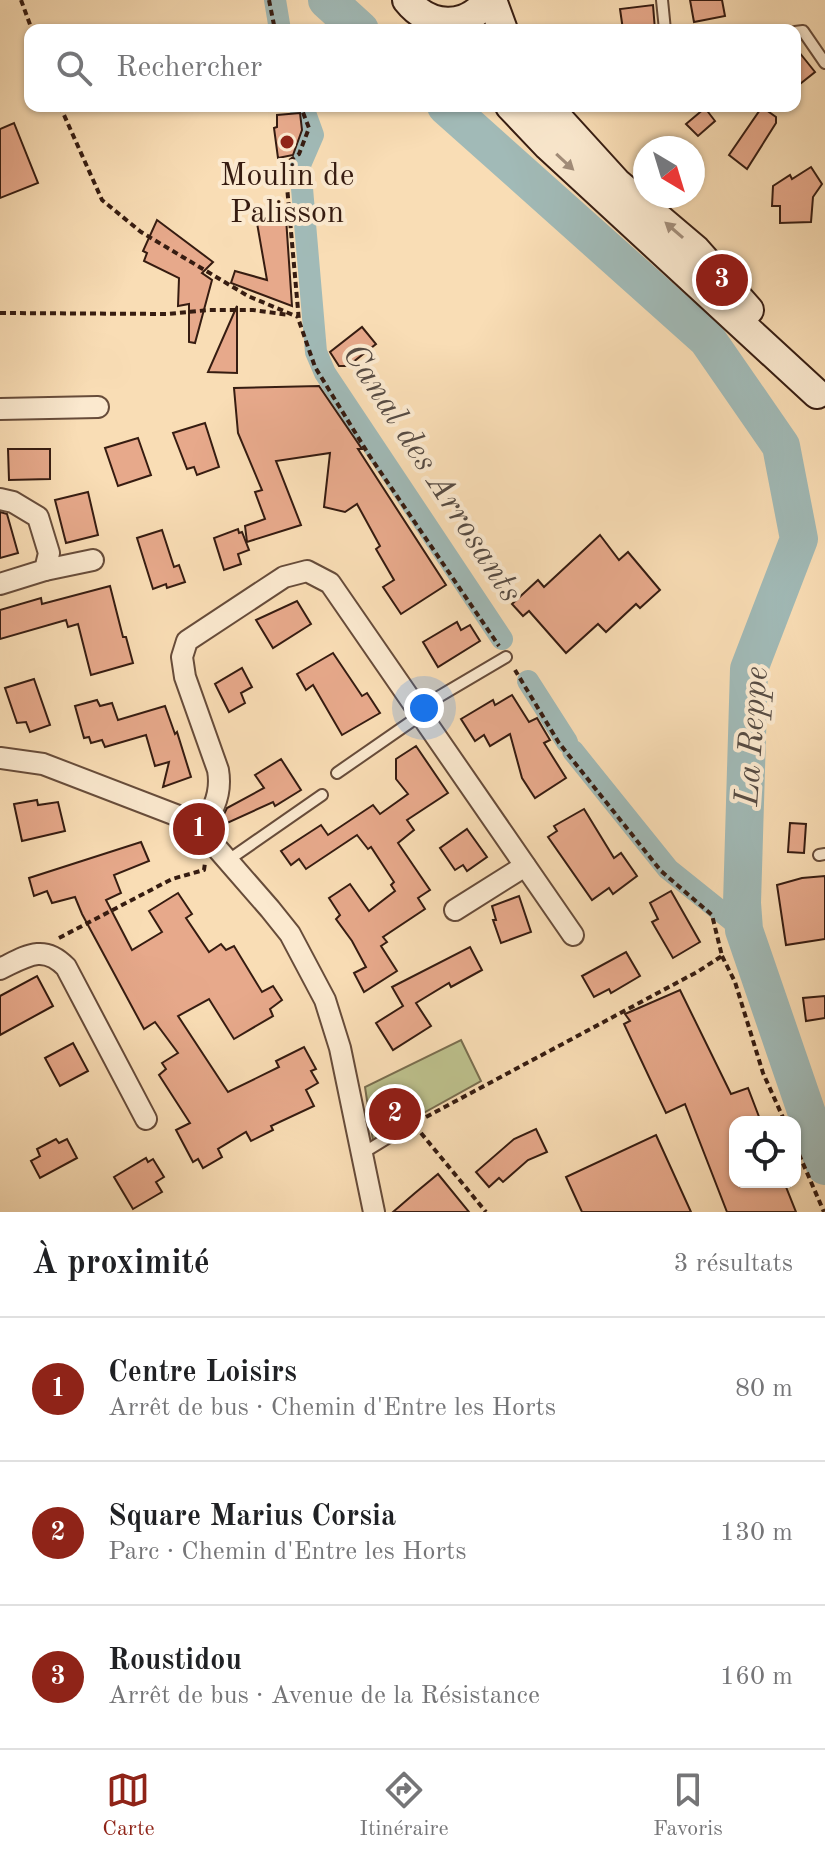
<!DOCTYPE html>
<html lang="fr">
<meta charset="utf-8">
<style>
:root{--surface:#fff;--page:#f2f2f2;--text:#202124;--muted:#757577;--line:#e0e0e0;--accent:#8f2418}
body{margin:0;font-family:"Old Standard TT",serif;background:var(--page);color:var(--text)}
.controls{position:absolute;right:24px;bottom:24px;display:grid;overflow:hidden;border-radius:16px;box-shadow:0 2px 6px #0004}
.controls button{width:72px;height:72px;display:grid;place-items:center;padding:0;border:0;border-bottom:2px solid var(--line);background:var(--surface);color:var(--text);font:40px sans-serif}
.compass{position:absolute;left:633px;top:136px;width:72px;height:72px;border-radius:50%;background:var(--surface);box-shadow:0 2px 6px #0004;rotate:142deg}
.you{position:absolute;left:424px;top:708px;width:28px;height:28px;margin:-20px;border:6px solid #fff;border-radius:50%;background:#1a73e8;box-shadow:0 0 0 12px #1a73e833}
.badge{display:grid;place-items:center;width:52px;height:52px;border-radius:50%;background:var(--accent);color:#fff;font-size:26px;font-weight:700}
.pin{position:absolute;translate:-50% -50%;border:4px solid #fff;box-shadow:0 2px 8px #0006}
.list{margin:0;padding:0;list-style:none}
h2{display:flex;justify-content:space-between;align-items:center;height:104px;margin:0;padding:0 32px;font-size:34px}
h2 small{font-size:26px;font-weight:400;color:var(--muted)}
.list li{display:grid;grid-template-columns:52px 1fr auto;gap:24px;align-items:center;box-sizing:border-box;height:144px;padding:0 32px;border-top:2px solid var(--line)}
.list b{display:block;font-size:30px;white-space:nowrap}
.list p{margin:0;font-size:26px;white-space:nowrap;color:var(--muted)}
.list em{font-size:26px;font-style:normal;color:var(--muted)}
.icon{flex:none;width:44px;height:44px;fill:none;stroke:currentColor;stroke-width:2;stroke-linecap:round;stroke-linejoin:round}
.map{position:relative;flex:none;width:825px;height:1212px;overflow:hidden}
.search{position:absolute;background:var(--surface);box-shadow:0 2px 6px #0004;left:24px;right:24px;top:24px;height:88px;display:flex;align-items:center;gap:20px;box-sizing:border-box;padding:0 28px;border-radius:16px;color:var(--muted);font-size:30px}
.sheet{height:536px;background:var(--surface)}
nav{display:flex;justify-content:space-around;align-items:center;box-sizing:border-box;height:112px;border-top:2px solid var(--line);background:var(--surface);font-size:22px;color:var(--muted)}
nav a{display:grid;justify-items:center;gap:4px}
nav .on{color:var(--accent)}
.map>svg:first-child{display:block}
.green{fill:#bdc18d;stroke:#7a6e4f;stroke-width:2}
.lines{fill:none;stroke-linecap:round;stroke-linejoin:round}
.canal{stroke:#a1bab7;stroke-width:22}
.river{stroke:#a1bab7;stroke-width:38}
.building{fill:#e7a98b;stroke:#361c11;stroke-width:2}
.service-casing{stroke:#674c3a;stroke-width:14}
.minor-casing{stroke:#674c3a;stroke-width:24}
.secondary-casing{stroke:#361c11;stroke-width:32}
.path{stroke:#361c11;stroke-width:4;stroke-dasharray:6 4;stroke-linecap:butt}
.service{stroke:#fbe9cf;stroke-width:10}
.minor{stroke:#fbe9cf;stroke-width:20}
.secondary{stroke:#fbe9cf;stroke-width:28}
.oneway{fill:#a28d7a}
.poi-dot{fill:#8f2418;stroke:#fbe9cf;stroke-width:3}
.labels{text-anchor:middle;stroke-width:8;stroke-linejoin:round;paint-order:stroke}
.poi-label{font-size:32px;fill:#361c11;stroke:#fbe9cf}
.water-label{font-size:34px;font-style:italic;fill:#564b43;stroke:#fbe9cf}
</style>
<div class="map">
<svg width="825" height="1212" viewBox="0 0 825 1212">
<rect width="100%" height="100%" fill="#f9ddb5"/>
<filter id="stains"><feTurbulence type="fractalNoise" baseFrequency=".0025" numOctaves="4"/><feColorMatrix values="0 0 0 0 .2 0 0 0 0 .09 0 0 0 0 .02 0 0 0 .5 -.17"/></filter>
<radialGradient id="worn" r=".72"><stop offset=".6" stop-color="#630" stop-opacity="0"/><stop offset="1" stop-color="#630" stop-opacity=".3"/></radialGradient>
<!-- green -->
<polygon class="green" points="461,1040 481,1081 373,1141 365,1087"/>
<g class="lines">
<!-- canal -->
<g class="canal">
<polyline points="275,0 280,30"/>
<polyline points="299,106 304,110 313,135 300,165 316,352 325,373 502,639"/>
<polyline points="528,681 567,742"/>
<polyline points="573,751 668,869 744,930"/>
</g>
<!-- river -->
<g class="river">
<polyline points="327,0 360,30"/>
<polyline points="446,106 707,339 781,446 799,539 749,669 742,903 744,930 825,1166"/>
</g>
</g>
<!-- building -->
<g class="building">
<polygon points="690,0 722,0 725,16 694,22"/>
<polygon points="653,5 655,30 623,30 620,9"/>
<polygon points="795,47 815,72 795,88"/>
<polygon points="762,107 776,117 776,123 747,169 729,155"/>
<polygon points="705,108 715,121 698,136 686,124"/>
<polygon points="300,113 302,130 293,155 278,158 274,128 277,127 277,115"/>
<polygon points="14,123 38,183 0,198 0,129"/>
<polygon points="811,167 822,184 813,197 811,222 780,223 780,206 772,206 773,186 790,175 792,179"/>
<polygon points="286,218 292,306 231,283 235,271 267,280 257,223"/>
<polygon points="157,220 213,262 202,273 212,280 195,343 189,342 189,304 178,306 179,278 144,261 147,253 143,251"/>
<polygon points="237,306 237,373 208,372"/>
<polygon points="362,327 376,344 348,366 339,366 330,352"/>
<polygon points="319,386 362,449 358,449 446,585 401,614 383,587 394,580 376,549 380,546 357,504 345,512 324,507 330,453 276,461 301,525 247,542 245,526 265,519 255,492 262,490 238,433 234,388"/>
<polygon points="205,423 219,467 197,475 194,467 187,469 173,433"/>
<polygon points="138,438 151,475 118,486 105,448"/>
<polygon points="8,449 50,449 50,479 9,480"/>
<polygon points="88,492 98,535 66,543 55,500"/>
<polygon points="0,512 7,514 18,553 0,558"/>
<polygon points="238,529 239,533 242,532 249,550 238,554 241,564 224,570 214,538"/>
<polygon points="162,530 174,567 179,565 185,582 167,588 166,584 153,589 137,538"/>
<polygon points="600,535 619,560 628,552 660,590 640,608 636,604 606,632 598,624 566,653 529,611 523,616 512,604 538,580 544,587"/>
<polygon points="110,586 123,637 126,637 133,663 91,675 78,624 68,627 66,620 0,639 0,610 41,598 42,604"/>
<polygon points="297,601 311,624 273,648 256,620"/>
<polygon points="457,622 461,630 470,625 480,641 438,667 423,642"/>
<polygon points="333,653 362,696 367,693 380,713 342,735 313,685 306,690 297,674"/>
<polygon points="242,668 252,687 241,693 245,703 229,712 215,684"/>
<polygon points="34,679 50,725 30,732 26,722 17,723 5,688"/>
<polygon points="512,695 529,722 537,718 550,740 544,743 566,778 535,798 522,778 510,734 490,746 484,735 475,741 461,719 493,700 495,705"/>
<polygon points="97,700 100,706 112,703 118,720 165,706 175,734 177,732 191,777 163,787 169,762 155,766 146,735 105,747 102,740 91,743 89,737 84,738 75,706"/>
<polygon points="416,746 448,793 407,820 414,830 398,843 430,890 418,898 425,909 383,937 387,942 381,946 397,971 364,992 354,973 366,967 352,941 336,919 340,915 329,898 350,884 369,911 395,891 391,885 394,882 371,847 368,849 357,835 306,869 299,859 291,865 281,851 321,825 328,835 373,805 380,814 408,794 396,779 396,759"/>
<polygon points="281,759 301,790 275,806 273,802 225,824 222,818 227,808 264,788 255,775"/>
<polygon points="37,800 38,805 58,802 65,831 22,841 14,804"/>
<polygon points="584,809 614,858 621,853 637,876 613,894 609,888 592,900 548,837 557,831 554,826"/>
<polygon points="790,823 806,824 804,853 788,852"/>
<polygon points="467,829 487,857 467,871 463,865 455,870 440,848"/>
<polygon points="141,842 149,861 114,875 121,893 106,900 132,950 162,932 149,911 178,893 192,914 186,918 209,952 221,944 226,950 234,946 262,992 273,986 282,1000 270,1009 273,1016 234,1039 209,999 178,1016 228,1092 279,1067 276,1061 304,1047 316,1069 311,1071 318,1083 306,1090 314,1106 271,1126 273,1130 251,1141 246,1132 218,1149 222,1157 203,1168 198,1159 193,1162 176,1130 190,1123 159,1075 166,1069 162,1063 178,1053 155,1022 144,1029 82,914 75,897 52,903 47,891 34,896 29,878"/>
<polygon points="825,876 825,939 786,945 777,885 802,878"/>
<polygon points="671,891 700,942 673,958 652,922 658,919 650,903"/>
<polygon points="519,896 531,932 501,943 493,920 496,920 492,906"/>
<polygon points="470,947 482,970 451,987 449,983 416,1003 431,1026 393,1050 376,1023 403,1006 392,987"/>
<polygon points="626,952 640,976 611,993 609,989 594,997 582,976"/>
<polygon points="37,976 53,1006 0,1035 0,996"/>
<polygon points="680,990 731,1094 748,1088 761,1122 735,1122 735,1182 784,1182 796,1212 727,1212 685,1104 666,1113 624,1024 630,1021 625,1014"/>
<polygon points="825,996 825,1018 806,1021 803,998"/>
<polygon points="73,1043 88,1071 60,1086 45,1058"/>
<polygon points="536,1129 547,1152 528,1160 503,1182 499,1178 489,1187 476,1172 514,1139"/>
<polygon points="656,1135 691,1212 582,1212 566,1177"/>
<polygon points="56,1139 59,1143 67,1139 77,1158 40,1178 31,1161 40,1156 37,1149"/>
<polygon points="146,1158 148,1162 153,1159 164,1177 156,1182 162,1192 133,1209 114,1177"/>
<polygon points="438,1174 469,1212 393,1212 415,1193"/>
</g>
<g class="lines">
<!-- service casing -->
<g class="service-casing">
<g id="service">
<polyline points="662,0 665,30"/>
<polyline points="795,32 803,31 825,63"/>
<polyline points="337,773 412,721 428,703 506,657"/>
<polyline points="819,855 825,854"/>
<polyline points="227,861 322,795"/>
<polyline points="363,1153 412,1123"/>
</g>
</g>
<!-- minor casing -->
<g class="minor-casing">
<g id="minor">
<polyline points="0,409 98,407"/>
<polyline points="0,499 13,502 38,517 49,553 45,570 0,584"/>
<polyline points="45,570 93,560"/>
<polyline points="0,758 43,764 181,817 209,839 270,909 290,934 325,1000 340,1048 374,1212"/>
<path d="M199,829C214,812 222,793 218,770L185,677L182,657L187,641L284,577L307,571L330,583L573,935"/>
<polyline points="455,910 525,866"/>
<path d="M0,969C25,957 43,943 66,967L146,1119"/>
</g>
</g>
<!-- secondary casing -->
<g class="secondary-casing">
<g id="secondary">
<path d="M407,0C429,28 466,30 488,0"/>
<polyline points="492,0 503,30"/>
<polyline points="510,106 548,146 817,394"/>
<polyline points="547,106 617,183 696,250 749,310"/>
</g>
</g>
<!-- path -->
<g class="path">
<polyline points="21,0 32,30"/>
<polyline points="269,0 275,30"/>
<polyline points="60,106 102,200 141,232 248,296 298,317"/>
<polyline points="296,106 302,110 309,128 299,154 285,164 299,321 315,367 369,455 499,646"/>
<polyline points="0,313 167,314 209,310 253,310 289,315"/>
<polyline points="59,938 172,879 204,870 205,863"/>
<polyline points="722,956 735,982 763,1073 785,1122"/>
<polyline points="426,1117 697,972 722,956 712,915 661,871 559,743 515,670"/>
<polyline points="421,1133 486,1212"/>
<polyline points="795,1145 824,1212"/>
</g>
<!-- service -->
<use href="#service" class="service"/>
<!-- minor -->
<use href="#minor" class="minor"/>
<!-- secondary -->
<use href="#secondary" class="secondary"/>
</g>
<!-- one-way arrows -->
<defs><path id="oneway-solid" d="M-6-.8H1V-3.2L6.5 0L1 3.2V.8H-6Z" transform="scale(2)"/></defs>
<g class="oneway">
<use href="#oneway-solid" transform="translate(565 162) rotate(43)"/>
<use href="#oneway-solid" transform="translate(674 230) rotate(-139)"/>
</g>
<!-- markers -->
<circle class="poi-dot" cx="287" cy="142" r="8"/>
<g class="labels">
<!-- poi labels -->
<g class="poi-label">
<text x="287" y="185">Moulin de<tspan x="287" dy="37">Palisson</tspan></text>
</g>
<!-- water labels -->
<g class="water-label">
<text transform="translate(434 472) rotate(57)" y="12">Canal des Arrosants</text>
<text transform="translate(750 736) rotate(-86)" y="12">La Reppe</text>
</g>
</g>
<rect width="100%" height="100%" filter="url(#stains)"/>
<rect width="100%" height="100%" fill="url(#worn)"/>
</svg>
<div class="controls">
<button><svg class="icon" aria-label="locate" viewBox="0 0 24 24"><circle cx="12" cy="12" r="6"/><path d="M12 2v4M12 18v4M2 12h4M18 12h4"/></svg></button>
</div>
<svg class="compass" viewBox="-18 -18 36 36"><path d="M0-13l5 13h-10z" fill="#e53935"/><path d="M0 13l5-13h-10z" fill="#757577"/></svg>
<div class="you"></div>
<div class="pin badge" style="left:199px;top:829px">1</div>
<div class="pin badge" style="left:395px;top:1114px">2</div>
<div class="pin badge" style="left:722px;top:280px">3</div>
<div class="search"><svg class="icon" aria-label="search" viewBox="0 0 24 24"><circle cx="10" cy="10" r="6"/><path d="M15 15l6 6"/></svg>Rechercher</div>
</div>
<section class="sheet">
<h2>À proximité<small>3 résultats</small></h2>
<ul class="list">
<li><span class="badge">1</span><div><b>Centre Loisirs</b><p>Arrêt de bus · Chemin d'Entre les Horts</p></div><em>80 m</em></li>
<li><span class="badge">2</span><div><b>Square Marius Corsia</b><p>Parc · Chemin d'Entre les Horts</p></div><em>130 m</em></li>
<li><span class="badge">3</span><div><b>Roustidou</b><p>Arrêt de bus · Avenue de la Résistance</p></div><em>160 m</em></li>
</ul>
</section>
<nav>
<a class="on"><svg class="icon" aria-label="map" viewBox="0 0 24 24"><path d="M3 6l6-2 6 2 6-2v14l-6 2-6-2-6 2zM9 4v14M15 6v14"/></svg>Carte</a>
<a><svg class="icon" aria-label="directions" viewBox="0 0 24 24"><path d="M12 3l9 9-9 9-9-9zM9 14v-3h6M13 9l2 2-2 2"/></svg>Itinéraire</a>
<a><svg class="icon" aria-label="saved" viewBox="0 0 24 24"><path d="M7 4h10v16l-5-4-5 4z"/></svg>Favoris</a>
</nav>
